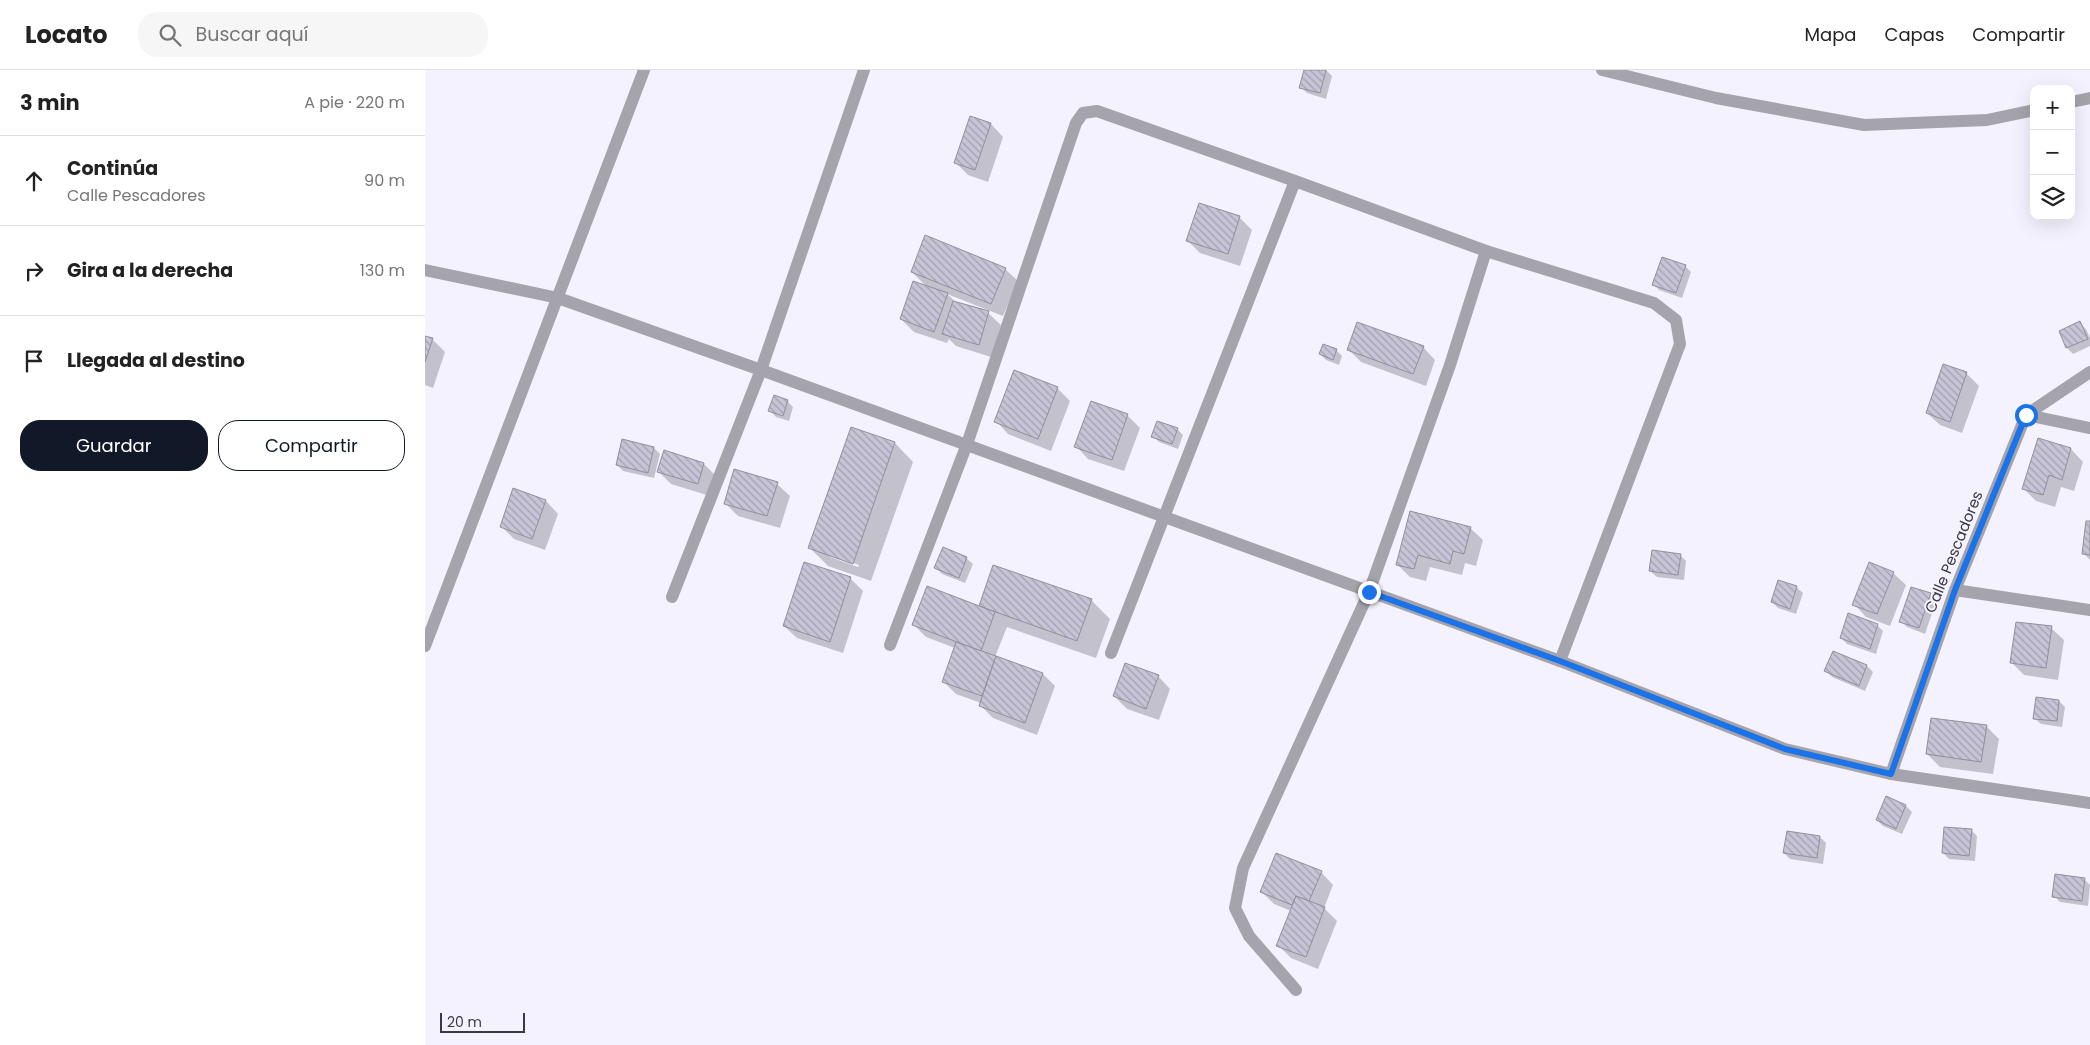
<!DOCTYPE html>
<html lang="es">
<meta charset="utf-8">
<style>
:root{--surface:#fff;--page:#f6f6f6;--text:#222;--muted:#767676;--line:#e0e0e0;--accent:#111827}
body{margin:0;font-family:Poppins,sans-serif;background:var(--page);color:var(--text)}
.controls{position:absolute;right:15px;top:15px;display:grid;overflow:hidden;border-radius:10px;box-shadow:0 5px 20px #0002}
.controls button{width:45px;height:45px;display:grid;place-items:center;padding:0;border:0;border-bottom:1px solid var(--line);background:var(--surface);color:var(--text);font:25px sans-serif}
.scale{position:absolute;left:15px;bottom:12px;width:85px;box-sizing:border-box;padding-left:5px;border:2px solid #3b3941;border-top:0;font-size:14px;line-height:18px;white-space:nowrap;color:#3b3941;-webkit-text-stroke:4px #f4f2fe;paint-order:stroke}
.stop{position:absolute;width:15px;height:15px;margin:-11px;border:4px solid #1a73e8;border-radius:50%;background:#fff}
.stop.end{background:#1a73e8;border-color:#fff;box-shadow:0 1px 5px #0008}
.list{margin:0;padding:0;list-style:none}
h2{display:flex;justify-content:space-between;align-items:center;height:65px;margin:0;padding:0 20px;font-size:21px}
h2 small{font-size:16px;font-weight:400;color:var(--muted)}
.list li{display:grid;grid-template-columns:32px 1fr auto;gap:15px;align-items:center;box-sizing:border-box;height:90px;padding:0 20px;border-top:1px solid var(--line)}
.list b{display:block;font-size:19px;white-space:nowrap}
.list p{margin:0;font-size:16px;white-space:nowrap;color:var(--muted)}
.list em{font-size:16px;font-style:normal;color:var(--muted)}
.actions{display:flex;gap:10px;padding:15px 20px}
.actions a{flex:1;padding:11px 0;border:1px solid var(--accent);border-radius:20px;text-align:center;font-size:18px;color:var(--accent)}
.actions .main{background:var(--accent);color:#fff}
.icon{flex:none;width:28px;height:28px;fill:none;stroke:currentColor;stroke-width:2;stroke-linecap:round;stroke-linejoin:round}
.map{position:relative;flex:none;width:1665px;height:975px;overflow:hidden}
header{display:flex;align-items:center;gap:30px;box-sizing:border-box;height:70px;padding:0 25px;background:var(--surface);border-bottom:1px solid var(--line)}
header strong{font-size:24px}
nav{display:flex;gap:28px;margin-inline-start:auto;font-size:18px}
.search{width:350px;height:45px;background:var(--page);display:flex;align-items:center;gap:12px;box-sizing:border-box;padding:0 18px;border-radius:20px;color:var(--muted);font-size:19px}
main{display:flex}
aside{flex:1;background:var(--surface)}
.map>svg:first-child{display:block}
.shadow{fill:#0003;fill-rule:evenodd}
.building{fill:url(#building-back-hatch);stroke:#918e9f}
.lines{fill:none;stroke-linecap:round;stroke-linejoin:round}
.street{stroke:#a5a3ab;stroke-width:12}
.route{stroke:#1a73e8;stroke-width:6}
.labels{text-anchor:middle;stroke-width:4;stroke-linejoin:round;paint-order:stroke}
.street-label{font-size:15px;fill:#3b3941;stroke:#f4f2fe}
</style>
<header>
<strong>Locato</strong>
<div class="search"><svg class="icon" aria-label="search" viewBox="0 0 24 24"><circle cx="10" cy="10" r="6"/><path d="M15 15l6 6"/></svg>Buscar aquí</div>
<nav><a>Mapa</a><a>Capas</a><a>Compartir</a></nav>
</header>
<main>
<aside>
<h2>3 min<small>A pie · 220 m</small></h2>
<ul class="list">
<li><svg class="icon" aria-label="ahead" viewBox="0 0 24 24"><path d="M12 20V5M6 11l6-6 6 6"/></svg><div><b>Continúa</b><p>Calle Pescadores</p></div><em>90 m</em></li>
<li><svg class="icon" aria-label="right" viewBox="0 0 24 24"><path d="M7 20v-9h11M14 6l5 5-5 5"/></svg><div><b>Gira a la derecha</b></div><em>130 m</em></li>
<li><svg class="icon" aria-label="arrive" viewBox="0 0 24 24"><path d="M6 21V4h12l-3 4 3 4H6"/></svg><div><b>Llegada al destino</b></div></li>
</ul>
<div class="actions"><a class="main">Guardar</a><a>Compartir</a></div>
</aside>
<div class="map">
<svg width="1665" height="975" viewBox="0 0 1665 975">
<defs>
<pattern id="building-back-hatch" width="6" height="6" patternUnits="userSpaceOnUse" patternTransform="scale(1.25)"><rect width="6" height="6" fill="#c8c4d7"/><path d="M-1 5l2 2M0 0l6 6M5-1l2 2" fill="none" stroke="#a4a0b0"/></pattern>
</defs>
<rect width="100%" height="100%" fill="#f4f2fe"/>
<!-- shadow -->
<g class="shadow">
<polygon points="880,0 901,0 907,6 901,29 882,23 876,17"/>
<polygon points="546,48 566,54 578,67 563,112 543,105 530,92"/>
<polygon points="814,147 827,160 815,196 775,183 763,171"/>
<polygon points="1260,196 1266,202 1257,228 1234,220 1228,214"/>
<polygon points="580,199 593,211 578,246 522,224 532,233 563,243 576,255 566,287 531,276 524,269 522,273 489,262 476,249 502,217 487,202"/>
<polygon points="1655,253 1661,259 1665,268 1665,276 1648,284 1642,278 1635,261"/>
<polygon points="0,267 7,269 20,282 8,318 0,315"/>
<polygon points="998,277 1010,290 1001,316 936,292 923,279"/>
<polygon points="911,280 917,286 914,295 901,290 895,284"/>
<polygon points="590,302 633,319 645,331 626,381 583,364 571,351"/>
<polygon points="1541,303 1554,316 1537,363 1515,355 1502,343"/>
<polygon points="362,331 368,337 364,351 351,347 345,341"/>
<polygon points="702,345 715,358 699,401 663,389 651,376"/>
<polygon points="752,359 758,365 753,379 734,372 728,366"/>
<polygon points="1614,370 1646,379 1658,392 1649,421 1636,417 1630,437 1611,431 1599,419"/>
<path d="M470,373L488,392L446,511L403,496L385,478ZM405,484L434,495L433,497L405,487Z"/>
<polygon points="229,378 235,384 229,408 198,401 192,395"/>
<polygon points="279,394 291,406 285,426 246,414 233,401"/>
<polygon points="352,414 365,426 355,458 313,446 300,433"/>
<polygon points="121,431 133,444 120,480 89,469 76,456"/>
<polygon points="1665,453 1665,490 1659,484"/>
<polygon points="1045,458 1058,470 1051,496 1040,493 1037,505 1005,497 1001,511 985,507 972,494"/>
<polygon points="1255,485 1261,491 1259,510 1232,507 1225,501"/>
<polygon points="541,488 548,494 540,513 517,504 511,498"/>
<polygon points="1468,503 1481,515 1465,556 1441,547 1429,534"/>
<polygon points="425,508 438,521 418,583 372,568 359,556"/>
<polygon points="1371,517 1378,523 1371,544 1353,538 1347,532"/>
<polygon points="1505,525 1511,531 1500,564 1482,557 1476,551"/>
<polygon points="666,530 685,549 671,588 582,557 570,587 618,604 630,616 612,665 568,648 555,635 556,633 531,624 519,612 530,578 501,567 489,555 555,537"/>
<polygon points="1452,555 1458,561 1451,584 1422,574 1416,568"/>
<polygon points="1626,558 1639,570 1633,610 1599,605 1587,593"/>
<polygon points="1409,582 1442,596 1448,602 1440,621 1407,607 1401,601"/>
<polygon points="733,606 745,619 734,650 702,639 689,626"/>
<polygon points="1634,631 1640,637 1637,657 1616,654 1609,648"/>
<polygon points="1561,656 1574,669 1568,704 1515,697 1502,684"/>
<polygon points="1462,727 1481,736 1487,742 1477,764 1458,756 1452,750"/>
<polygon points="1546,760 1552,766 1550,791 1524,789 1518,783"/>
<polygon points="1395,767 1401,773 1398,794 1365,789 1359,783"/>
<polygon points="896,802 908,815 899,838 912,851 893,899 866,888 853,875 866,841 849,834 837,822"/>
<polygon points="1659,809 1665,815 1663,836 1635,832 1629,826"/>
</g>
<!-- building -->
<g class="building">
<polygon points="879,0 901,0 895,23 874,18"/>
<polygon points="545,46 566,53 550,100 529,93"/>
<polygon points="774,133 815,146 803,184 761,171"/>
<polygon points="500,165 581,198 566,234 486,202"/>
<polygon points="1237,187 1261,195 1251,223 1227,215"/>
<polygon points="488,211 523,223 509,262 475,249"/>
<polygon points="528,231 564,241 554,275 517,264"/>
<polygon points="1655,251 1663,269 1641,278 1634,261"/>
<polygon points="932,252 999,276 988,304 922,280"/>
<polygon points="0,266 8,268 0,292"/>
<polygon points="898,274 912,279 908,290 894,284"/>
<polygon points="1518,294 1542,302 1525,352 1501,343"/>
<polygon points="589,300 633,317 613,369 569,352"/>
<polygon points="349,325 363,330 358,346 343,341"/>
<polygon points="666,331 703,344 687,390 649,377"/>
<polygon points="732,351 753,358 747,374 726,367"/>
<polygon points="426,357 470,372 428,494 383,478"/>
<polygon points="1613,368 1646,378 1637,410 1624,405 1618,425 1597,419"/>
<polygon points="197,369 229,377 223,403 191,395"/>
<polygon points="239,380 279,393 273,414 232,402"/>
<polygon points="309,399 353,412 342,446 299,434"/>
<polygon points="88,418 121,430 107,469 75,457"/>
<polygon points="985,441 1046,457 1039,484 1028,481 1025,494 993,485 989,499 971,495"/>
<polygon points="1661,451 1665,451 1665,485 1657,484"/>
<polygon points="518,477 542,487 534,508 509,498"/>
<polygon points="1227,480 1256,484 1253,505 1224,501"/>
<polygon points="379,492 426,507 405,572 358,556"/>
<polygon points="1444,492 1469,502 1452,544 1427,535"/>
<polygon points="568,495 667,529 652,571 554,536"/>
<polygon points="1353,510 1372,516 1365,539 1346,532"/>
<polygon points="502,516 570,542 556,581 487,555"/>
<polygon points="1486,517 1506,523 1494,558 1474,552"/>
<polygon points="1423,543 1453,554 1445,579 1415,568"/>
<polygon points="1591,552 1627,556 1621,598 1585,593"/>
<polygon points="531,572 571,586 557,626 517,612"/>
<polygon points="1408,581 1442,595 1434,616 1399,601"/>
<polygon points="571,586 618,603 600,653 554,636"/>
<polygon points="700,593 734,605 721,639 688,626"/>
<polygon points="1611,627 1634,630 1632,651 1608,649"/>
<polygon points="1506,648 1562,655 1556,692 1501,684"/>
<polygon points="1461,726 1481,735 1471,759 1451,750"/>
<polygon points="1519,757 1547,759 1544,786 1517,783"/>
<polygon points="1362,761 1395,766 1392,788 1358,783"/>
<polygon points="851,783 897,801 884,831 871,826 867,835 835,822"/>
<polygon points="1630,804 1660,808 1657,831 1627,827"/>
<polygon points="871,826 900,837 881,887 851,876"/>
</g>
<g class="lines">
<!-- street -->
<g class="street">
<polyline points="1177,0 1291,28 1439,55 1562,50 1609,40"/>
<polyline points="1646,32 1665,28"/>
<polyline points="1061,181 1229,233 1251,250 1255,274 1135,591"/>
<polyline points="0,200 133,228 336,300 1135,591 1360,679 1466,704 1665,733"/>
<polyline points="1601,345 1665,358"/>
<polyline points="1530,520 1665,540"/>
<polyline points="247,527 336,300 439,0"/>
<polyline points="465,575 542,374 651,53 658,43 672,41 870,111 1061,181 1025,295 944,522 818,798 810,838 824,866 871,920"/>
<polyline points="0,576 219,0"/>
<polyline points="686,583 870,111"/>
<polyline points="1466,704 1530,520 1601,345 1665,302"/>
</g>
</g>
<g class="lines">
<!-- route -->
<polyline class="route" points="944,522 1135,591 1360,679 1466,704 1530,520 1601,345"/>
</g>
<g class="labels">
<!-- street labels -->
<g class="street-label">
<text transform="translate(1529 482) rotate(-68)" y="5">Calle Pescadores</text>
</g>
</g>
</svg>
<div class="controls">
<button>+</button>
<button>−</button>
<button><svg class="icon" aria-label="layers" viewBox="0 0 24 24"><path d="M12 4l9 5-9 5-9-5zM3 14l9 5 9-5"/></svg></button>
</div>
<div class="scale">20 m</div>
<div class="stop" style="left:1601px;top:345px"></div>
<div class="stop end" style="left:944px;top:522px"></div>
</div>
</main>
